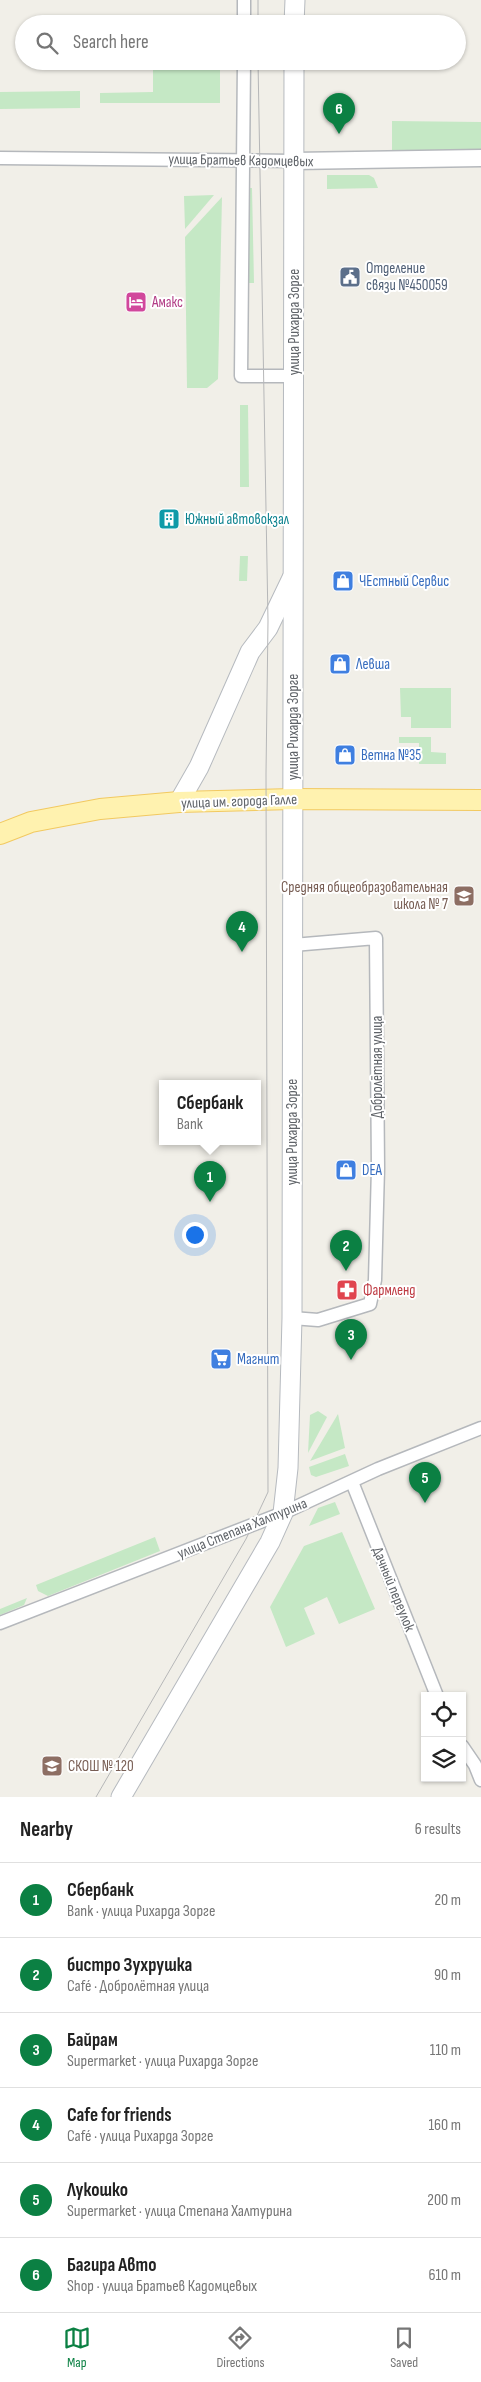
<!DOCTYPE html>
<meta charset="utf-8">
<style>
:root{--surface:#fff;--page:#f2f2f2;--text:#222;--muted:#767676;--line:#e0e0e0;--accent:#0b8043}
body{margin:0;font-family:"Sofia Sans Condensed",sans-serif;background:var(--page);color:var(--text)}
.controls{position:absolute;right:15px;bottom:15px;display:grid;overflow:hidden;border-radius:0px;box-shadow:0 1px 4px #0004}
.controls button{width:45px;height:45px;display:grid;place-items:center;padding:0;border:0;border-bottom:1px solid var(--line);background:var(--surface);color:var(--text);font:25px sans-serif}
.you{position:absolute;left:194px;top:1234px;width:18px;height:18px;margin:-12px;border:4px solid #fff;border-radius:50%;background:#1a73e8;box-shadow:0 0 0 8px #1a73e833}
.badge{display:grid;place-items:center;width:32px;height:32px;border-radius:50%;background:var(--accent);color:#fff;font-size:16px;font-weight:700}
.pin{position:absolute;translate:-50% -41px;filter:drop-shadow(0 1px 2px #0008)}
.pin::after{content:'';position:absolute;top:26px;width:18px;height:15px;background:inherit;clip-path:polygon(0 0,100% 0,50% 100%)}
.popup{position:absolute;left:159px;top:1080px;width:102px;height:65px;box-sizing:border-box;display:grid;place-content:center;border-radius:0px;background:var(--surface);filter:drop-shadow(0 1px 4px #0005);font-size:16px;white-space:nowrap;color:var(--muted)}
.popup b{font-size:19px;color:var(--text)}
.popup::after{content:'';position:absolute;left:50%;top:100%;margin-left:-10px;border:10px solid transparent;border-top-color:var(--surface)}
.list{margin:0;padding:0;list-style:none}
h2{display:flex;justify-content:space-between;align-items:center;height:65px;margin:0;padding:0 20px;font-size:21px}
h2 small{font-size:16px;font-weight:400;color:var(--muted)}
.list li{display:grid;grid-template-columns:32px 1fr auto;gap:15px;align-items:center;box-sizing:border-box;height:75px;padding:0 20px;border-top:1px solid var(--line)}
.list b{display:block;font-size:19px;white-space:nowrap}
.list p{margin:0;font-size:16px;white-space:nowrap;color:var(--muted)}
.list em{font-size:16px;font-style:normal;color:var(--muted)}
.icon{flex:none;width:28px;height:28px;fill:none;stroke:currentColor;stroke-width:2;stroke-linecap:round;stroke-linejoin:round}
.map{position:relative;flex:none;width:481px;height:1797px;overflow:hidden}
.search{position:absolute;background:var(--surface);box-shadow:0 1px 4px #0004;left:15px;right:15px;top:15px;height:55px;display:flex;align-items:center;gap:12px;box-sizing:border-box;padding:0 18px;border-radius:28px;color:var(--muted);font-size:19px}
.sheet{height:515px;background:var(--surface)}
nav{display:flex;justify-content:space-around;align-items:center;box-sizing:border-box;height:70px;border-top:1px solid var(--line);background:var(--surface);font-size:14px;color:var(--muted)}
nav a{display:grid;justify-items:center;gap:2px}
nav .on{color:var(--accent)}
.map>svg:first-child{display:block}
.green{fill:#c5e8c5}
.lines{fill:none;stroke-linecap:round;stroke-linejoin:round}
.minor-casing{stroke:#b5b8bc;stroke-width:15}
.tertiary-casing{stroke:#b5b8bc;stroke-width:19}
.secondary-casing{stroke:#b6babf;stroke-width:21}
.primary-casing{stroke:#f2c960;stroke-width:22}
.minor{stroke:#fff;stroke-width:12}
.tertiary{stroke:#fff;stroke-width:16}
.secondary{stroke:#fff;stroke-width:19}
.primary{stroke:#fff2af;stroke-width:20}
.tram{stroke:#b6b7b8;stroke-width:1}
.labels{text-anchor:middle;stroke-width:4;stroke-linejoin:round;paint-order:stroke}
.street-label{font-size:15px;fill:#5f6368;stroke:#fff}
.service-label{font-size:15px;fill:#4e5e75;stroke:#fff;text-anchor:start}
.hotel-label{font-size:15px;fill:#b23c85;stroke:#fff;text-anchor:start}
.culture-label{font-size:15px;fill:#0d838f;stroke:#fff;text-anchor:start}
.shop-label{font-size:15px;fill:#366cbe;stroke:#fff;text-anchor:start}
.education-label{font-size:15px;fill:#785e54;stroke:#fff;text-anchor:end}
.health-label{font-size:15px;fill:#be3a42;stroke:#fff;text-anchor:start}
</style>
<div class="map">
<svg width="481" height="1797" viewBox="0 0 481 1797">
<rect width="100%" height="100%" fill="#f1efe8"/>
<!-- green -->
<g class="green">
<polygon points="153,61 220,61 220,103 100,103 100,93 153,92"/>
<polygon points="80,91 80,108 0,109 0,92"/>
<polygon points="392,121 481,122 481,151 392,151"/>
<polygon points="327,175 369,175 374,178 378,188 327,189"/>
<polygon points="247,188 252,188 254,283 249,283"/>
<polygon points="214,195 185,229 184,196"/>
<polygon points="222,197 218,379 207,388 187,388 185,237"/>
<polygon points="240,405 248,405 249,487 240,487"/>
<polygon points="240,556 248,556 247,581 239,581"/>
<polygon points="400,688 451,688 451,728 411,728 411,717 401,717"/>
<polygon points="399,737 431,737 431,752 446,753 446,764 419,764 419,743 399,743"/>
<polygon points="318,1411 327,1417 308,1453 310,1415"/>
<polygon points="338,1414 345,1448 310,1461"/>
<polygon points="345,1454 349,1466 316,1477 311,1475 309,1467"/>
<polygon points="335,1502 340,1514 309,1526 318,1508"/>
<polygon points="342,1532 375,1609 339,1624 327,1597 304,1608 315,1634 286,1647 270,1607 304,1546"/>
<polygon points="155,1537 160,1551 48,1596 38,1591 36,1585"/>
<polygon points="27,1598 24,1605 0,1615 0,1609"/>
</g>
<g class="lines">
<!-- minor casing -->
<g class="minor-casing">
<g id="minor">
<polyline points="244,0 244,24"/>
<polyline points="244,61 241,376 294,376"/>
<polyline points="0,158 294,161"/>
<polyline points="292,1318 318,1320 370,1304 375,1280 378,1168 376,938 293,945"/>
<polyline points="352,1482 437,1696"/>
<polyline points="0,1623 283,1513 378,1469 481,1428"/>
<polyline points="462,1746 475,1765 481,1780"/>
</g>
</g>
<!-- tertiary casing -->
<g class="tertiary-casing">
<polyline id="tertiary" points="294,161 481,158"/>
</g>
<!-- secondary casing -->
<g class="secondary-casing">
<g id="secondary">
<polyline points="294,24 295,0"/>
<polyline points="179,802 199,767 250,652 268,628 292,578"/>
<polyline points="121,1797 270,1542 283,1513 288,1468 292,1318 294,61"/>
</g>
</g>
<!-- primary casing -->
<g class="primary-casing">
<polyline id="primary" points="0,834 31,822 100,809 179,802 293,799 481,800"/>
</g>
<!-- minor -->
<use href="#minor" class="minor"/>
<!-- tertiary -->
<use href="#tertiary" class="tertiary"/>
<!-- secondary -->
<use href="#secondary" class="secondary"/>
<!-- primary -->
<use href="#primary" class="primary"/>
<!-- tram -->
<g class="tram">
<polyline points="258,0 258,24"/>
<polyline points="96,1797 246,1539 268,1492 266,774 268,621 258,61"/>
</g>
</g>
<!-- icons -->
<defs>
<g id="civic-square" transform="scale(1.125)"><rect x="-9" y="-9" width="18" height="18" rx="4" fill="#5c6f8a" stroke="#fff"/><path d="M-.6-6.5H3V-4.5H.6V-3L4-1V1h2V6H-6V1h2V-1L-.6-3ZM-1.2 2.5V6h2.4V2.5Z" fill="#fff"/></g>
<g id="hotel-square" transform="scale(1.125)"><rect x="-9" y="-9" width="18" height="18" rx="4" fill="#d1479c" stroke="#fff"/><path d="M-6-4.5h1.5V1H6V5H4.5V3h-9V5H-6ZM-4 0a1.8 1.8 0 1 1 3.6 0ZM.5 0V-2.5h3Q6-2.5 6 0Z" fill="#fff"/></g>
<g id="building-square" transform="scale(1.125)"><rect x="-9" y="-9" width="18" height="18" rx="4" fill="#0f9aa8" stroke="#fff"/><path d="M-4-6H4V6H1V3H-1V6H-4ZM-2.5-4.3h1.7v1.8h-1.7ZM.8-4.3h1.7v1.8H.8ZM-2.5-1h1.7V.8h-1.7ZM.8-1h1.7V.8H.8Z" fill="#fff"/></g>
<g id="shop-square" transform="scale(1.125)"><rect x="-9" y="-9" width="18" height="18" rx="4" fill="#3f7fe0" stroke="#fff"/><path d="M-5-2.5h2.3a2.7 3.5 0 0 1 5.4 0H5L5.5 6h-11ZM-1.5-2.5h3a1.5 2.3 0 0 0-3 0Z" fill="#fff"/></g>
<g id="school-square" transform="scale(1.125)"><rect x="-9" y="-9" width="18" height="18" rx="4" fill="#8d6e63" stroke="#fff"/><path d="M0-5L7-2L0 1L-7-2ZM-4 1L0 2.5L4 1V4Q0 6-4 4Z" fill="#fff"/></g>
<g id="pharmacy-square" transform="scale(1.125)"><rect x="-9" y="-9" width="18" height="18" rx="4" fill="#e0444e" stroke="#fff"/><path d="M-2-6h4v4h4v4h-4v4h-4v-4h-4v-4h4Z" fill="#fff"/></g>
<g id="supermarket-square" transform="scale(1.125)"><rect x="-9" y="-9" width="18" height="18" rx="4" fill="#3f7fe0" stroke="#fff"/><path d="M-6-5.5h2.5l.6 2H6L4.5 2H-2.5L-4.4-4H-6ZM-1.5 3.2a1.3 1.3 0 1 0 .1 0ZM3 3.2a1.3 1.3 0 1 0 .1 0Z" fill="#fff"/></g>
</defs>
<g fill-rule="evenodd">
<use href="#civic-square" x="350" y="277"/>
<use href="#hotel-square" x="136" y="302"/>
<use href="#building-square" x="169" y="519"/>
<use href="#shop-square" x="343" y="581"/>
<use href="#shop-square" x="340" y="664"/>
<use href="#shop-square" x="345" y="755"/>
<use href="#school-square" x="464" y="896"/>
<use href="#shop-square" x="346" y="1170"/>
<use href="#pharmacy-square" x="347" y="1290"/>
<use href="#supermarket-square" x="221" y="1359"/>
<use href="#school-square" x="52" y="1766"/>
</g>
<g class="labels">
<!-- street labels -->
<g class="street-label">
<text transform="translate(241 160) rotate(1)" y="5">улица Братьев Кадомцевых</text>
<text transform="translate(294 322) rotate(-90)" y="5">улица Рихарда Зорге</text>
<text transform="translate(293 727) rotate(-90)" y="5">улица Рихарда Зорге</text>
<text transform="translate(239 801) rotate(-2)" y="5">улица им. города Галле</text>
<text transform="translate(377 1067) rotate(-90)" y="5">Добролётная улица</text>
<text transform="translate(292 1132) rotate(-90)" y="5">улица Рихарда Зорге</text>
<text transform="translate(242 1528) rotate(-22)" y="5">улица Степана Халтурина</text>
<text transform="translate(394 1589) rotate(68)" y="5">Дачный переулок</text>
</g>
<!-- service labels -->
<g class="service-label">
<text x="366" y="273">Отделение<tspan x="366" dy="17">связи №450059</tspan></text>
</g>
<!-- hotel labels -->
<g class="hotel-label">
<text x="152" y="307">Амакс</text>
</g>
<!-- culture labels -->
<g class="culture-label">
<text x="185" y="524">Южный автовокзал</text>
</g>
<!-- shop labels -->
<g class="shop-label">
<text x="359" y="586">ЧЕстный Сервис</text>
<text x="356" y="669">Левша</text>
<text x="361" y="760">Ветна №35</text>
<text x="362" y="1175">DEA</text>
<text x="237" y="1364">Магнит</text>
</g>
<!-- education labels -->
<g class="education-label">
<text x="448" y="892">Средняя общеобразовательная<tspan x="448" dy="17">школа № 7</tspan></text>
<text x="68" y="1771" text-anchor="start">СКОШ № 120</text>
</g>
<!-- health labels -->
<g class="health-label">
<text x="363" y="1295">Фармленд</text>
</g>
</g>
</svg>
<div class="controls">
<button><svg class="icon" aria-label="locate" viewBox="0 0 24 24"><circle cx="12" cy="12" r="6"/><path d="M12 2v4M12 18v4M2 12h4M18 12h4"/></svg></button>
<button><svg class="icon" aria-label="layers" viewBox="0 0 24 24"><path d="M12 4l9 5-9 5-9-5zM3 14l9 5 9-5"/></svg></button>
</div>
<div class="you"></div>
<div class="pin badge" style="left:210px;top:1202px">1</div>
<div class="popup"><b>Сбербанк</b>Bank</div>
<div class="pin badge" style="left:346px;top:1271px">2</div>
<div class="pin badge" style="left:351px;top:1360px">3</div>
<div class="pin badge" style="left:242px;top:952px">4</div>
<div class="pin badge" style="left:425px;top:1503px">5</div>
<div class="pin badge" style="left:339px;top:134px">6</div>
<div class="search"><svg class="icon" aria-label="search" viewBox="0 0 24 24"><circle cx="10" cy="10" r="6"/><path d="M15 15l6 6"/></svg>Search here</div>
</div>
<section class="sheet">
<h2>Nearby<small>6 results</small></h2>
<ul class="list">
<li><span class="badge">1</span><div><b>Сбербанк</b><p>Bank · улица Рихарда Зорге</p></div><em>20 m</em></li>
<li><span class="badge">2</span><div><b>бистро Зухрушка</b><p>Café · Добролётная улица</p></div><em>90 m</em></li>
<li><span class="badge">3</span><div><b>Байрам</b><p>Supermarket · улица Рихарда Зорге</p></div><em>110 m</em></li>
<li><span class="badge">4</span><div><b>Cafe for friends</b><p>Café · улица Рихарда Зорге</p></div><em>160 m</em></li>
<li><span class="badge">5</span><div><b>Лукошко</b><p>Supermarket · улица Степана Халтурина</p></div><em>200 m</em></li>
<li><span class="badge">6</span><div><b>Багира Авто</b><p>Shop · улица Братьев Кадомцевых</p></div><em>610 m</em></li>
</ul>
</section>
<nav>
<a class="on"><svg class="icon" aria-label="map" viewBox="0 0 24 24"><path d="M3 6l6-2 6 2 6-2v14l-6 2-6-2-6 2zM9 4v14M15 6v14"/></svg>Map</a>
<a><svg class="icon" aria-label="directions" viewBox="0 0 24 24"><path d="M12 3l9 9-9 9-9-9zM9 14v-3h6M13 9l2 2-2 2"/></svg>Directions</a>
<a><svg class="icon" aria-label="saved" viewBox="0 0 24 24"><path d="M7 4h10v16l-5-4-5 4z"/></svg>Saved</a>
</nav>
